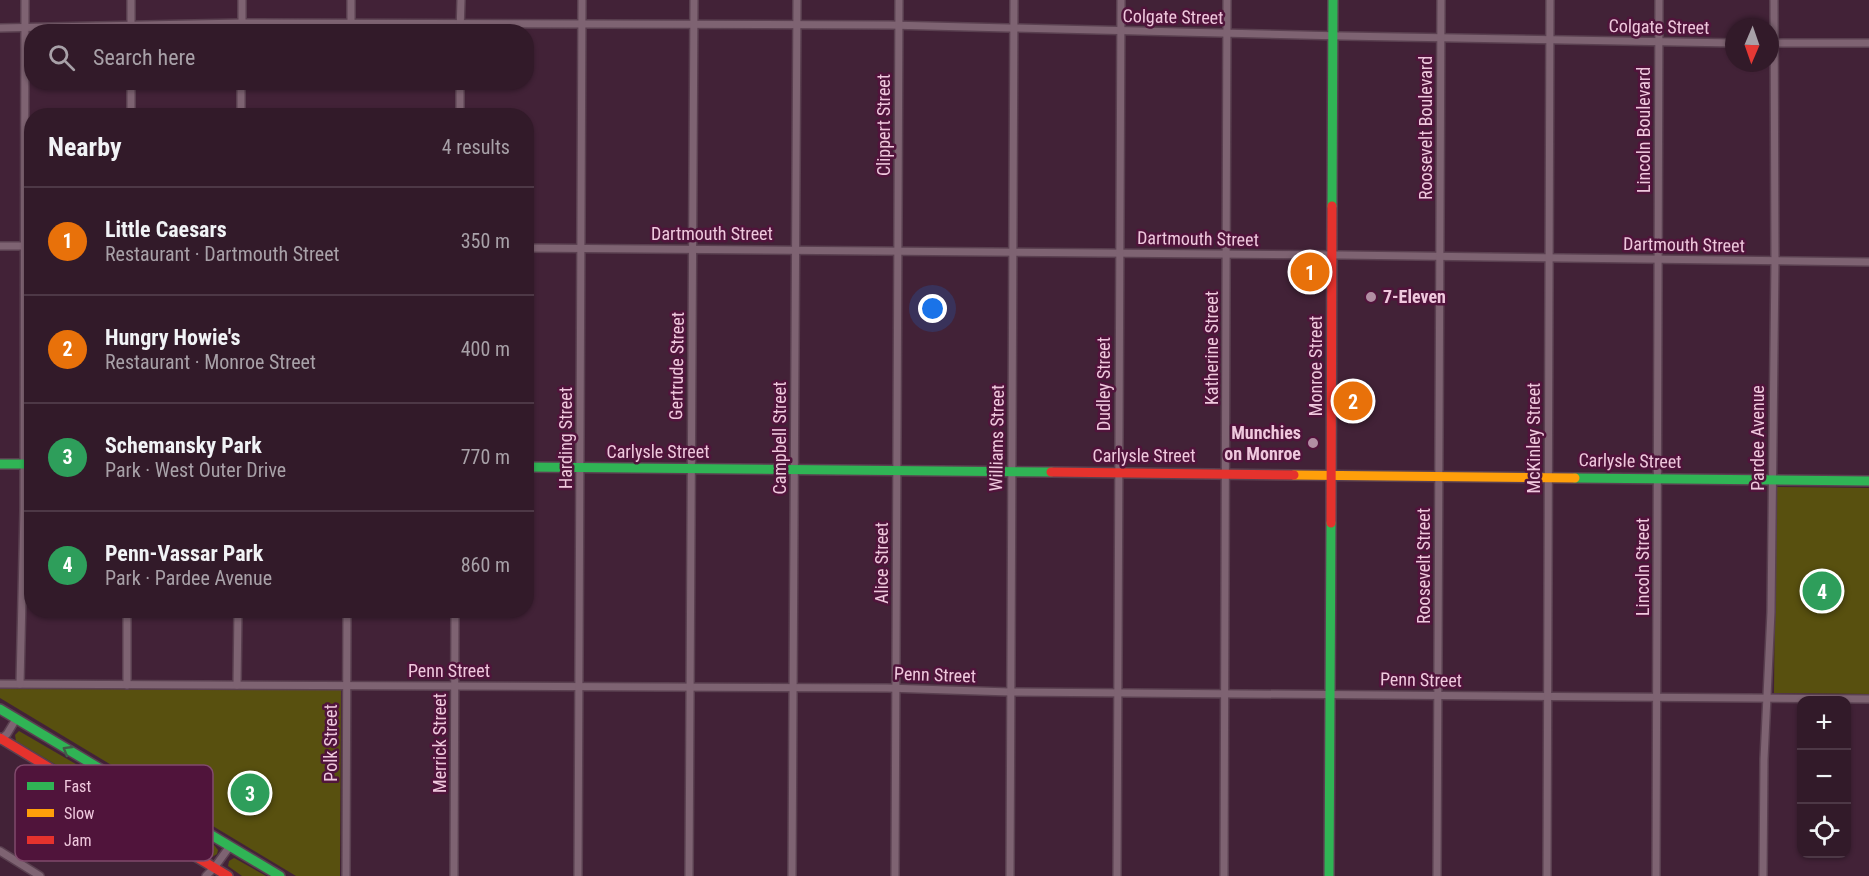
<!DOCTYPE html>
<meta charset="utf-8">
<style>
:root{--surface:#321a29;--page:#3d2735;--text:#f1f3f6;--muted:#a8a1a8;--line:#4d3846;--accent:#b28ea3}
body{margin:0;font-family:"Roboto Condensed",sans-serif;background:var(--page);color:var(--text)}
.controls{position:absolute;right:18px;bottom:18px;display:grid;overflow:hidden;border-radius:12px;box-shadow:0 2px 4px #0004}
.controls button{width:54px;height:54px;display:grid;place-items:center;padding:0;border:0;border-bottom:2px solid var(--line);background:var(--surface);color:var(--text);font:30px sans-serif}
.compass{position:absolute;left:1725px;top:18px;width:54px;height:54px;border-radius:50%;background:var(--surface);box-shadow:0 2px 4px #0004;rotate:182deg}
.you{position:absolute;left:933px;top:309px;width:21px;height:21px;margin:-15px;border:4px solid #fff;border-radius:50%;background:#1a73e8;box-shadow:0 0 0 9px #1a73e833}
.badge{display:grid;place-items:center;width:39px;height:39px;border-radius:50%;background:var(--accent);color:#fff;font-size:20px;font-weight:700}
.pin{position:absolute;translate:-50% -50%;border:3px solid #fff;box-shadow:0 2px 6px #0006}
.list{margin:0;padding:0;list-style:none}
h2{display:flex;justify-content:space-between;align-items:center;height:78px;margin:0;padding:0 24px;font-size:26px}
h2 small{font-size:20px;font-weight:400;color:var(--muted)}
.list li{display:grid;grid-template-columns:39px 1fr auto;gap:18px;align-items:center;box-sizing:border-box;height:108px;padding:0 24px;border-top:2px solid var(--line)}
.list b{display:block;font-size:22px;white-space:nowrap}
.list p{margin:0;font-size:20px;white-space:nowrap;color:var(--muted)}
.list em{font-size:20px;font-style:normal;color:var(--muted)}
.icon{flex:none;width:33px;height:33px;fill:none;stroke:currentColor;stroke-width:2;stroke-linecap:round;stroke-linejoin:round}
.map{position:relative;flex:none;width:1869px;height:876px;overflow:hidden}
.search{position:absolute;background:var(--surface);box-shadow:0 2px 4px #0004;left:24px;top:24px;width:510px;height:66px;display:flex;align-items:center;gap:15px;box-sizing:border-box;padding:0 21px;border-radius:24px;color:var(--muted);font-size:22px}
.panel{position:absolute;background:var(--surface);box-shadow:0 2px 4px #0004;left:24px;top:108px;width:510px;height:510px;border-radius:24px}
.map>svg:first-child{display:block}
.green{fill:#58500f}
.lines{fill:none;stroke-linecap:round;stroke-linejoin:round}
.street-casing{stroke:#5a4050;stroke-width:10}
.fast-casing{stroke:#5a4050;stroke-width:12}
.slow-casing{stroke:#5a4050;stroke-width:12}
.jam-casing{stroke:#5a4050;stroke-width:12}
.street{stroke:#7e6372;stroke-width:7}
.fast{stroke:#30b455;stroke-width:9}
.slow{stroke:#ff9f0a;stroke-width:9}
.jam{stroke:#e5322d;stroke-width:9}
.oneway{stroke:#425c47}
.poi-dot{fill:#b28ea3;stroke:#50143b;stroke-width:2}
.labels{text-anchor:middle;stroke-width:5;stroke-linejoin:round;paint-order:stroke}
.street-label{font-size:18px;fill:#efc8dd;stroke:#50143b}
.poi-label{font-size:18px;font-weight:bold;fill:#efc8dd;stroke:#50143b;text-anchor:start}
.key{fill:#50143b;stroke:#804a6c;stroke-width:1.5}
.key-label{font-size:16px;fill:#efc8dd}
</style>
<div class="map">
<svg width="1869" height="876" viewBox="0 0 1869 876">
<rect width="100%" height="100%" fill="#422237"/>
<!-- green -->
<g class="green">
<polygon points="1776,487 1869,488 1869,694 1774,693"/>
<polygon points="0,689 341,690 340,876 296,876 0,698"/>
<polygon points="19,731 105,781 109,783 110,789 107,792 100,791 16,741 15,735"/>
<polygon points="126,794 214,845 218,850 217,854 212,857 209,856 122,804 121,799"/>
<polygon points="234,858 236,859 266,876 242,876 228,866 229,861"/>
</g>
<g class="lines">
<!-- street casing -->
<g class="street-casing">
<g id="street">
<polyline points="131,0 131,29"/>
<polyline points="242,0 242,32"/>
<polyline points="351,24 351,0"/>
<polyline points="0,28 242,23 889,25 1342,36 1734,43"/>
<polyline points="460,32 461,0"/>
<polyline points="1770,43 1869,43"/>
<polyline points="131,116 131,82"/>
<polyline points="241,116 241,82"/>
<polyline points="460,116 460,82"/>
<polyline points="0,246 32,246"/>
<polyline points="526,248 1342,255 1869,262"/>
<polyline points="0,684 887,688 1010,692 1869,699"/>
<polyline points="20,684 24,510 25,0"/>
<polyline points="127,685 127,610"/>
<polyline points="237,685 238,610"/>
<polyline points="0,740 7,734 16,719"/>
<polyline points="0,851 40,876"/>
<polyline points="206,876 214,868 230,846"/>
<polyline points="346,876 347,610"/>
<polyline points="454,876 455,610"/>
<polyline points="578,876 582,0"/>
<polyline points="689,876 694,0"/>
<polyline points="792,876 797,0"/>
<polyline points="895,876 899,0"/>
<polyline points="1010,876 1014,0"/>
<polyline points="1117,876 1121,0"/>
<polyline points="1224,876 1227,0"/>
<polyline points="1437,876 1441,0"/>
<polyline points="1547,876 1550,0"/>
<polyline points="1656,876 1659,0"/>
<polyline points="1763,876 1764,759 1771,612 1775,261 1774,0"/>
</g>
</g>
<!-- fast casing -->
<g class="fast-casing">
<g id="fast">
<polyline points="1332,206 1333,0"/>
<polyline points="0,464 32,464"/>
<polyline points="526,467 1051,472"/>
<polyline points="1575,478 1869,481"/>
<polyline points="0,709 280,876"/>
<polyline points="110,803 122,782"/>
<polyline points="1329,876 1331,523"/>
</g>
</g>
<!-- slow casing -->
<g class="slow-casing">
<polyline id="slow" points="1294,475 1575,478"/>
</g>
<!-- jam casing -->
<g class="jam-casing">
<g id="jam">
<polyline points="1051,472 1294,475"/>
<polyline points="1331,523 1332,206"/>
<polyline points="0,738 228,876"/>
</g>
</g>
<!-- street -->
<use href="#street" class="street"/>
<!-- fast -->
<use href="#fast" class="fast"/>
<!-- slow -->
<use href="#slow" class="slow"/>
<!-- jam -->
<use href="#jam" class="jam"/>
</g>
<!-- one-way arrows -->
<defs><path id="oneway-chevron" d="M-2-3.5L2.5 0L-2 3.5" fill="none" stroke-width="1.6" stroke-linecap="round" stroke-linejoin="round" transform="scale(1.5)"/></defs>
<use class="oneway" href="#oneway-chevron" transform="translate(67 750) rotate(-149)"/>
<!-- markers -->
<g class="poi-dot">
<circle cx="1371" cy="297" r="6"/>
<circle cx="1313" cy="443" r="6"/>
</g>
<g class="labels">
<!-- street labels -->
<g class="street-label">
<text transform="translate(1173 17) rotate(1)" y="6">Colgate Street</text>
<text transform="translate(1659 27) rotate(1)" y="6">Colgate Street</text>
<text transform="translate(884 125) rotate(-90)" y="6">Clippert Street</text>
<text transform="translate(1426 128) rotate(-90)" y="6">Roosevelt Boulevard</text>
<text transform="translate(1644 130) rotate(-90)" y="6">Lincoln Boulevard</text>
<text x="712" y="240">Dartmouth Street</text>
<text transform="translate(1198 239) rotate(1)" y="6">Dartmouth Street</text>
<text transform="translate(1684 245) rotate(1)" y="6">Dartmouth Street</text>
<text transform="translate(1212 348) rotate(-90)" y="6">Katherine Street</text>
<text transform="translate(677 366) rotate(-89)" y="6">Gertrude Street</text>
<text transform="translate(1316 366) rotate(-90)" y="6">Monroe Street</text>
<text transform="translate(1104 384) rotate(-90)" y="6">Dudley Street</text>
<text transform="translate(566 438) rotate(-90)" y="6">Harding Street</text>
<text transform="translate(780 438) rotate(-90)" y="6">Campbell Street</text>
<text transform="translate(997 438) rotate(-89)" y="6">Williams Street</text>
<text transform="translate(1534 438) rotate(-90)" y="6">McKinley Street</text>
<text transform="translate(1758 438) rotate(-90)" y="6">Pardee Avenue</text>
<text x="658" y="458">Carlysle Street</text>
<text x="1144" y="462">Carlysle Street</text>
<text transform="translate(1630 461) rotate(1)" y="6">Carlysle Street</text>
<text transform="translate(882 563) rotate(-90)" y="6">Alice Street</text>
<text transform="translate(1424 566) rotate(-90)" y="6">Roosevelt Street</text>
<text transform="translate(1643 567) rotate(-90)" y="6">Lincoln Street</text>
<text x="449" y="677">Penn Street</text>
<text transform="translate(935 675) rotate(2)" y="6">Penn Street</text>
<text transform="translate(1421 680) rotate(1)" y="6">Penn Street</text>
<text transform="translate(331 743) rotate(-90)" y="6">Polk Street</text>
<text transform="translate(440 743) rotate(-90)" y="6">Merrick Street</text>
</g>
<!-- poi labels -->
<g class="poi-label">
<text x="1383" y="303">7-Eleven</text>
<text x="1301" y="439" text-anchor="end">Munchies<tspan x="1301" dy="21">on Monroe</tspan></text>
</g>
</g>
<!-- legend -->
<rect x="15" y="765" width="198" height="96" rx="9" class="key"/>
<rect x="27" y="782" width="27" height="8" fill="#30b455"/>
<rect x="27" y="809" width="27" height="8" fill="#ff9f0a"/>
<rect x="27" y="836" width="27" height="8" fill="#e5322d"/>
<g class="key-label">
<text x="64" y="792">Fast</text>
<text x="64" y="819">Slow</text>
<text x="64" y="846">Jam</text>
</g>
</svg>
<div class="controls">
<button>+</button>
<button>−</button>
<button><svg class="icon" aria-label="locate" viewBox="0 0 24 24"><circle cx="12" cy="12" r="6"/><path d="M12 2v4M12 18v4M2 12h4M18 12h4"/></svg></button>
</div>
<svg class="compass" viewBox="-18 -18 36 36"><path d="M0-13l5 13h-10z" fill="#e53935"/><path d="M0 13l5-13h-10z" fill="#a8a1a8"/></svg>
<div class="you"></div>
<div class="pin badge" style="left:1310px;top:272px;background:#e8710a">1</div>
<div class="pin badge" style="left:1353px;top:401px;background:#e8710a">2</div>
<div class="pin badge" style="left:250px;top:793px;background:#2e9e5b">3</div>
<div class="pin badge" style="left:1822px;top:591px;background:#2e9e5b">4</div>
<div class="search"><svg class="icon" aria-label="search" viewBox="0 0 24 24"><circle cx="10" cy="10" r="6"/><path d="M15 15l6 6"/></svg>Search here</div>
<section class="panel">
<h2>Nearby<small>4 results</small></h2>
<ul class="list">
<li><span class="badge" style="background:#e8710a">1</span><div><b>Little Caesars</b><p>Restaurant · Dartmouth Street</p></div><em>350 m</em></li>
<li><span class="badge" style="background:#e8710a">2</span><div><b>Hungry Howie's</b><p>Restaurant · Monroe Street</p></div><em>400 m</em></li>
<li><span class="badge" style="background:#2e9e5b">3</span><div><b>Schemansky Park</b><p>Park · West Outer Drive</p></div><em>770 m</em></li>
<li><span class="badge" style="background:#2e9e5b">4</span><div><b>Penn-Vassar Park</b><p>Park · Pardee Avenue</p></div><em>860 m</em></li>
</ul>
</section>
</div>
